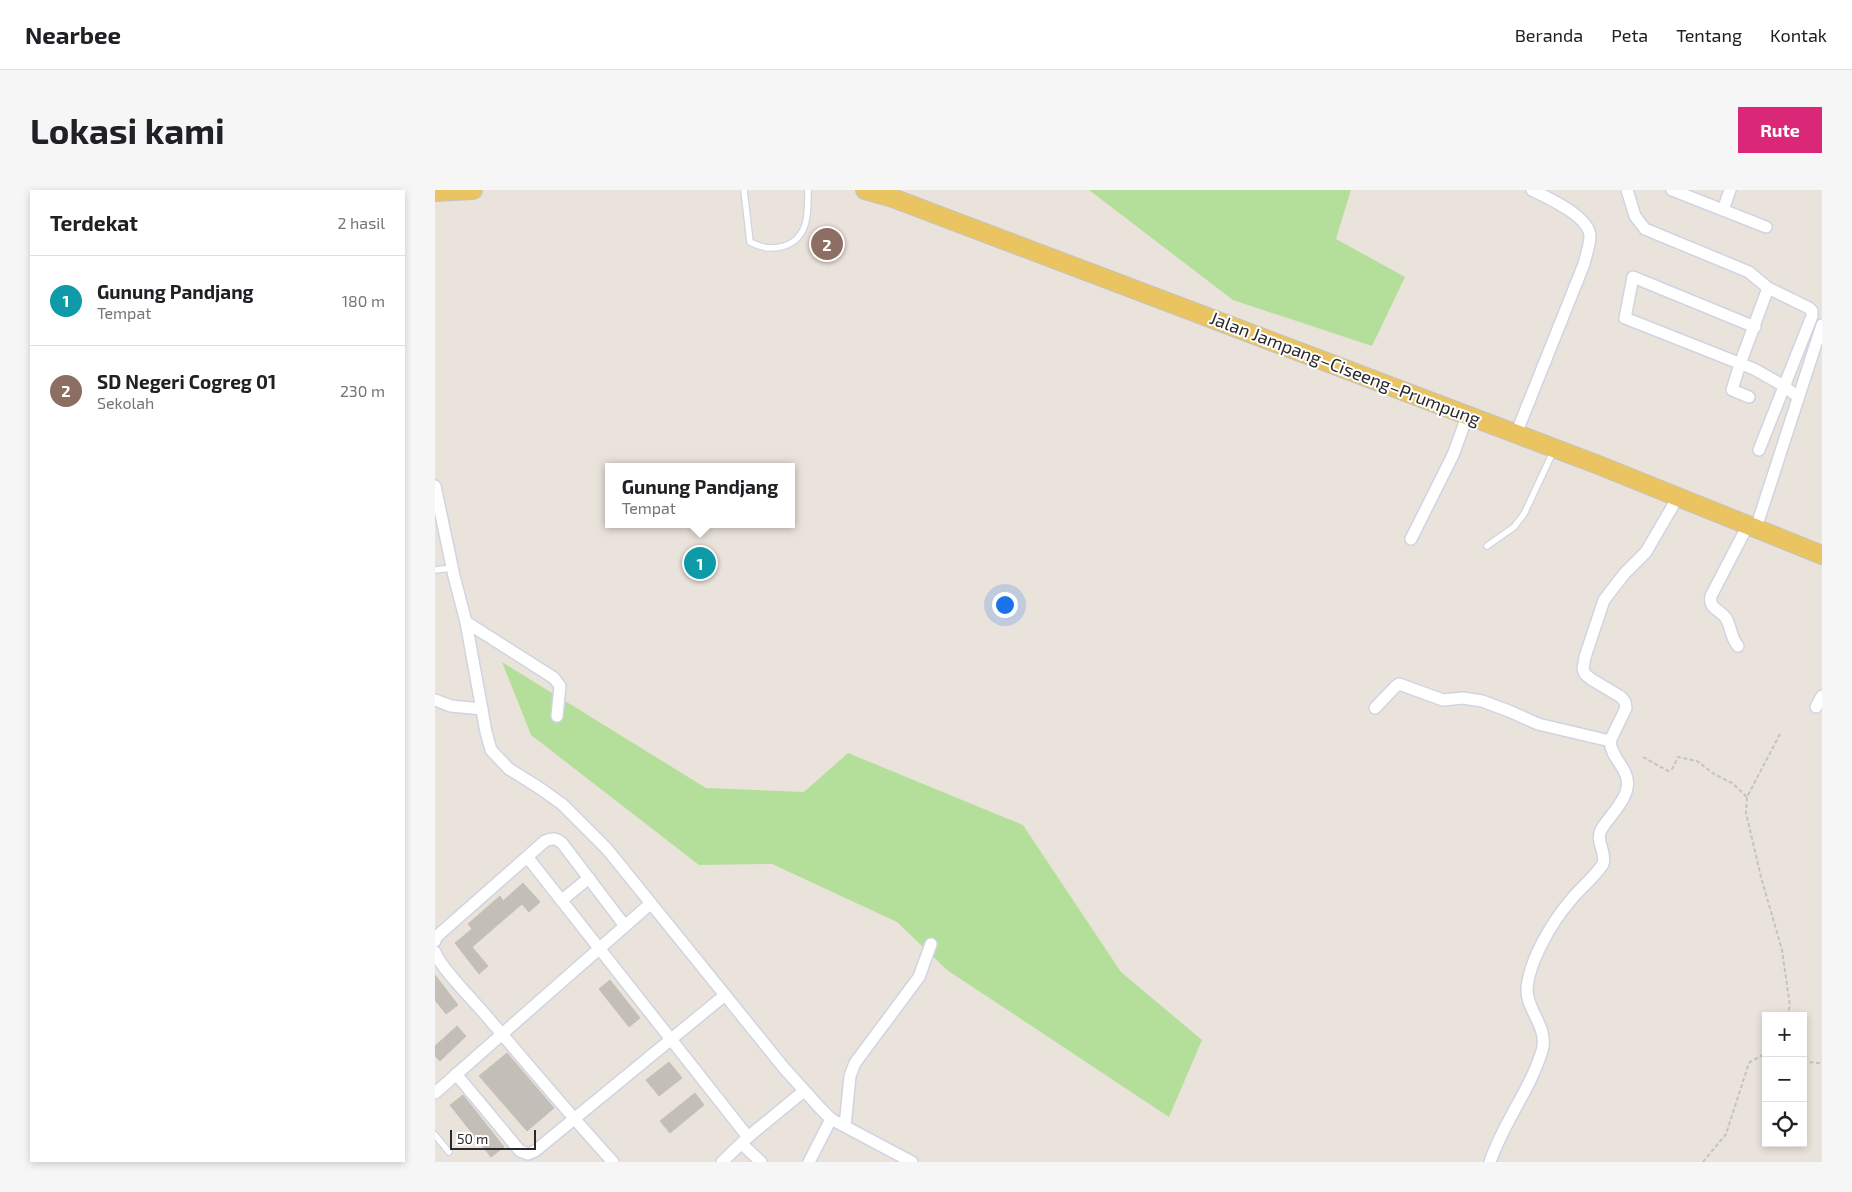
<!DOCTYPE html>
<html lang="id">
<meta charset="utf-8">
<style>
:root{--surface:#fff;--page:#f6f6f6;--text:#202124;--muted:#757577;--line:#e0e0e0;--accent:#db2777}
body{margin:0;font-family:"Exo 2",sans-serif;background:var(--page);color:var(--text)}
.controls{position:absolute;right:15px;bottom:15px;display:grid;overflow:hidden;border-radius:0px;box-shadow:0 2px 8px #0003}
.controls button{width:45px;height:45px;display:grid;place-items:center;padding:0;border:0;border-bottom:1px solid var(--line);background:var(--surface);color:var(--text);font:25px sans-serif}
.scale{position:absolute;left:15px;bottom:12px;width:86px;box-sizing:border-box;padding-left:5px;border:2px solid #292929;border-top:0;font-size:14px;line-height:18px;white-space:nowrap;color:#292929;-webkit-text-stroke:4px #fff;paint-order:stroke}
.you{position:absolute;left:569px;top:414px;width:18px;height:18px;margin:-12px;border:4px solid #fff;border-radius:50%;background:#1a73e8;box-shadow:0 0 0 8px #1a73e833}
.badge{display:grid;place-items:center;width:32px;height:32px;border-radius:50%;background:var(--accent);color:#fff;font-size:16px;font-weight:700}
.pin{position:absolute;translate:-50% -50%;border:2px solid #fff;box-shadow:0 1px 5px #0006}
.popup{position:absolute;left:170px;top:273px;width:190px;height:65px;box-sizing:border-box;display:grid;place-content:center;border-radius:0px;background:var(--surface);filter:drop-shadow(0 1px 4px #0005);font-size:16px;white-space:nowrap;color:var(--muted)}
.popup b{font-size:19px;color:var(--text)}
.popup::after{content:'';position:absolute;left:50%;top:100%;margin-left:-10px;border:10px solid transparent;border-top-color:var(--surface)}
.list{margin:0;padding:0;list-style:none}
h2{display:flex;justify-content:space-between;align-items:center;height:65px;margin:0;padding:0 20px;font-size:21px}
h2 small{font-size:16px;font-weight:400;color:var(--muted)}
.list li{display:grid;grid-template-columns:32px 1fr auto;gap:15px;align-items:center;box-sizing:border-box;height:90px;padding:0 20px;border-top:1px solid var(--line)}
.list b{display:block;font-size:19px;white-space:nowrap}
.list p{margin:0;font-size:16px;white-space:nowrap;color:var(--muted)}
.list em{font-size:16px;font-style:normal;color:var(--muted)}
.icon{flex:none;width:28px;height:28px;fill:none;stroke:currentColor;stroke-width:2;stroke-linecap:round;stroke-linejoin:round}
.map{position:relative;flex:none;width:1387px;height:972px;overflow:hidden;border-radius:0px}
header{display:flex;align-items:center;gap:30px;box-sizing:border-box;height:70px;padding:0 25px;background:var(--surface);border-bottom:1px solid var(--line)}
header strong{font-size:24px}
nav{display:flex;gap:28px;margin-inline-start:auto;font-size:18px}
.intro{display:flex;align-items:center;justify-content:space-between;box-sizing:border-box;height:120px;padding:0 30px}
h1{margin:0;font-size:35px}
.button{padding:12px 22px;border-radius:0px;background:var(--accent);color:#fff;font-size:18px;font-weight:700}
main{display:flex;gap:30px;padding:0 30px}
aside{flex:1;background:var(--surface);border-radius:0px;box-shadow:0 2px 8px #0003}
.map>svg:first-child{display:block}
.green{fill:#b4df9a}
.building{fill:#c3beb7;stroke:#c6bfb5}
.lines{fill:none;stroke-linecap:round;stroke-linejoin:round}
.service-casing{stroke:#d0d4e1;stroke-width:8}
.minor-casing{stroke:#d0d4e1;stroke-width:14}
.primary-casing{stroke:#c3c3c3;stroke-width:20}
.path{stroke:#c3c3c3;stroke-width:2;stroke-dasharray:4 2.5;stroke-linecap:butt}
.service{stroke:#fff;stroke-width:5.5}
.minor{stroke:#fff;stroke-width:11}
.primary{stroke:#e9c461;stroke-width:18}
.labels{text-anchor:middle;stroke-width:4;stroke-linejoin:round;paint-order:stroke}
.street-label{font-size:18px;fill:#292929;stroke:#fff}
</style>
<header>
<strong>Nearbee</strong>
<nav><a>Beranda</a><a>Peta</a><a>Tentang</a><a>Kontak</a></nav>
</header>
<div class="intro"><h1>Lokasi kami</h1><a class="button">Rute</a></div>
<main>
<aside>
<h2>Terdekat<small>2 hasil</small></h2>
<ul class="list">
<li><span class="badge" style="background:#0f9aa8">1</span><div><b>Gunung Pandjang</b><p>Tempat</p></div><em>180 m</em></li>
<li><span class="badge" style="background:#8d6e63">2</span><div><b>SD Negeri Cogreg 01</b><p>Sekolah</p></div><em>230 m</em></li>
</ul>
</aside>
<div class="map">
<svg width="1387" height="972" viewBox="0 0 1387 972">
<rect width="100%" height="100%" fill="#eae3db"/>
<!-- green -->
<g class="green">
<polygon points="654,0 916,0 901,49 970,87 937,156 798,110"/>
<polygon points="67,472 271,598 369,602 413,563 588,635 686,782 767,850 734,927 512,780 462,732 337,674 264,675 96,545"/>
</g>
<!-- building -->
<g class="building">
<polygon points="88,693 105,712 94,722 87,714 37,757 53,776 44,784 20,753 37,739 33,734 65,706 68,711"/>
<polygon points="0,785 23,815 11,824 0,810"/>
<polygon points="175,790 205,828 194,837 164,799"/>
<polygon points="22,836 31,846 5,871 0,866 0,856"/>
<polygon points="72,863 119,918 92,941 44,886"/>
<polygon points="234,872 247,888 224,906 211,890"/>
<polygon points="260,903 269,915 235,943 225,931"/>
<polygon points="28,905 69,957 56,967 15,915"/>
</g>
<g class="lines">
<!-- service casing -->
<g class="service-casing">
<g id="service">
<path d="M309,0L315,52C337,64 365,58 371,31C373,22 373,10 373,0"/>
<polyline points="1052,356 1079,337 1089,324 1119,260"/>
<polyline points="0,380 17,378"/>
<polyline points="0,945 14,962"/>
</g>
</g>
<!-- minor casing -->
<g class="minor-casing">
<g id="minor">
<polyline points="1192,0 1200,26 1210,39 1314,82 1333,98 1374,118 1377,121 1377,126 1324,260"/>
<polyline points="1237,0 1331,37"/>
<polyline points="1288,20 1295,0"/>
<polyline points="1320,137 1198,87 1190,128 1319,179 1349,196 1363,207"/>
<polyline points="1314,207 1297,200 1305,174 1333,98"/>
<path d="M1081,244L1149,74C1151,65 1155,55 1155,46C1154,26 1113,8 1097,0"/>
<polyline points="0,296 19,386 31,432 51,542 56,560 74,579 103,597 127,614 172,659 349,878 385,918 396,929 477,972"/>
<polyline points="1321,338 1387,135"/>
<polyline points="976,349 1018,265 1029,235 1030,225"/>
<polyline points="31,432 119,488 125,496 122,526"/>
<path d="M1303,456C1295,446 1297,440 1292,430C1287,420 1273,419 1276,406L1313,335"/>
<polyline points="0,510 16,516 47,519"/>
<polyline points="1381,517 1387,506"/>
<polyline points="940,518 960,497 964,494 1008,510 1028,508 1047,511 1074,521 1103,534 1175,551"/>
<polyline points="93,668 313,947"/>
<polyline points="127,710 154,688"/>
<path d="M0,751L1,747L110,651C117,648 121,648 127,653L190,736"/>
<path d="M0,762C5,777 36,808 48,822C91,872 133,923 178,972"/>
<polyline points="21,884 85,961 93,964 100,961 290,805"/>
<polyline points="0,903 215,714"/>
<polyline points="410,936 415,886 420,873 484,787 496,754"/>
<polyline points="307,954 326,972"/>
<polyline points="287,972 313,947 369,901"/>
<polyline points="374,972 396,929"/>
<path d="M1055,972C1068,933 1095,900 1107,861C1114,837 1091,820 1092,799C1094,771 1117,732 1135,711C1145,698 1159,688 1168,674C1172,662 1160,652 1166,640C1174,626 1196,607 1192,589C1190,576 1176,567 1175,551L1191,518L1190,512L1186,507L1156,489L1150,484L1148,479L1150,467L1169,410L1190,383L1211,362L1243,307"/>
</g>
</g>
<!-- primary casing -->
<g class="primary-casing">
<g id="primary">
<polyline points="430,0 455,7 1161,274 1387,365"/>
<polyline points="0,2 38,0"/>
</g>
</g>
<!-- path -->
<g class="path">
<polyline points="1345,544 1312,607 1311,623 1326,687 1347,760 1355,816 1351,826"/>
<polyline points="1208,567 1233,581 1237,579 1243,567 1262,571 1279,584 1297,593 1312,607"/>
<polyline points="1368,872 1387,873"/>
<polyline points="1268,972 1291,944 1313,876 1315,872 1331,863"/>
</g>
<!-- service -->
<use href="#service" class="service"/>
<!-- minor -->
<use href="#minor" class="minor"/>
<!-- primary -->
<use href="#primary" class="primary"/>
</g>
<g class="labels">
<!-- street labels -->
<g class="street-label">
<text transform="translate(910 179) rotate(21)" y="6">Jalan Jampang–Ciseeng–Prumpung</text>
</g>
</g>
</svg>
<div class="controls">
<button>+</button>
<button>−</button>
<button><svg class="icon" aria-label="locate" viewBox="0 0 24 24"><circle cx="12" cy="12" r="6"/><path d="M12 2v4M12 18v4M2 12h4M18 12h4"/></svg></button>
</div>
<div class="scale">50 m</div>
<div class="you"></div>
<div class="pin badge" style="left:265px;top:373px;background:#0f9aa8">1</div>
<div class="popup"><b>Gunung Pandjang</b>Tempat</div>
<div class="pin badge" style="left:392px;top:54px;background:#8d6e63">2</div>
</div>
</main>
